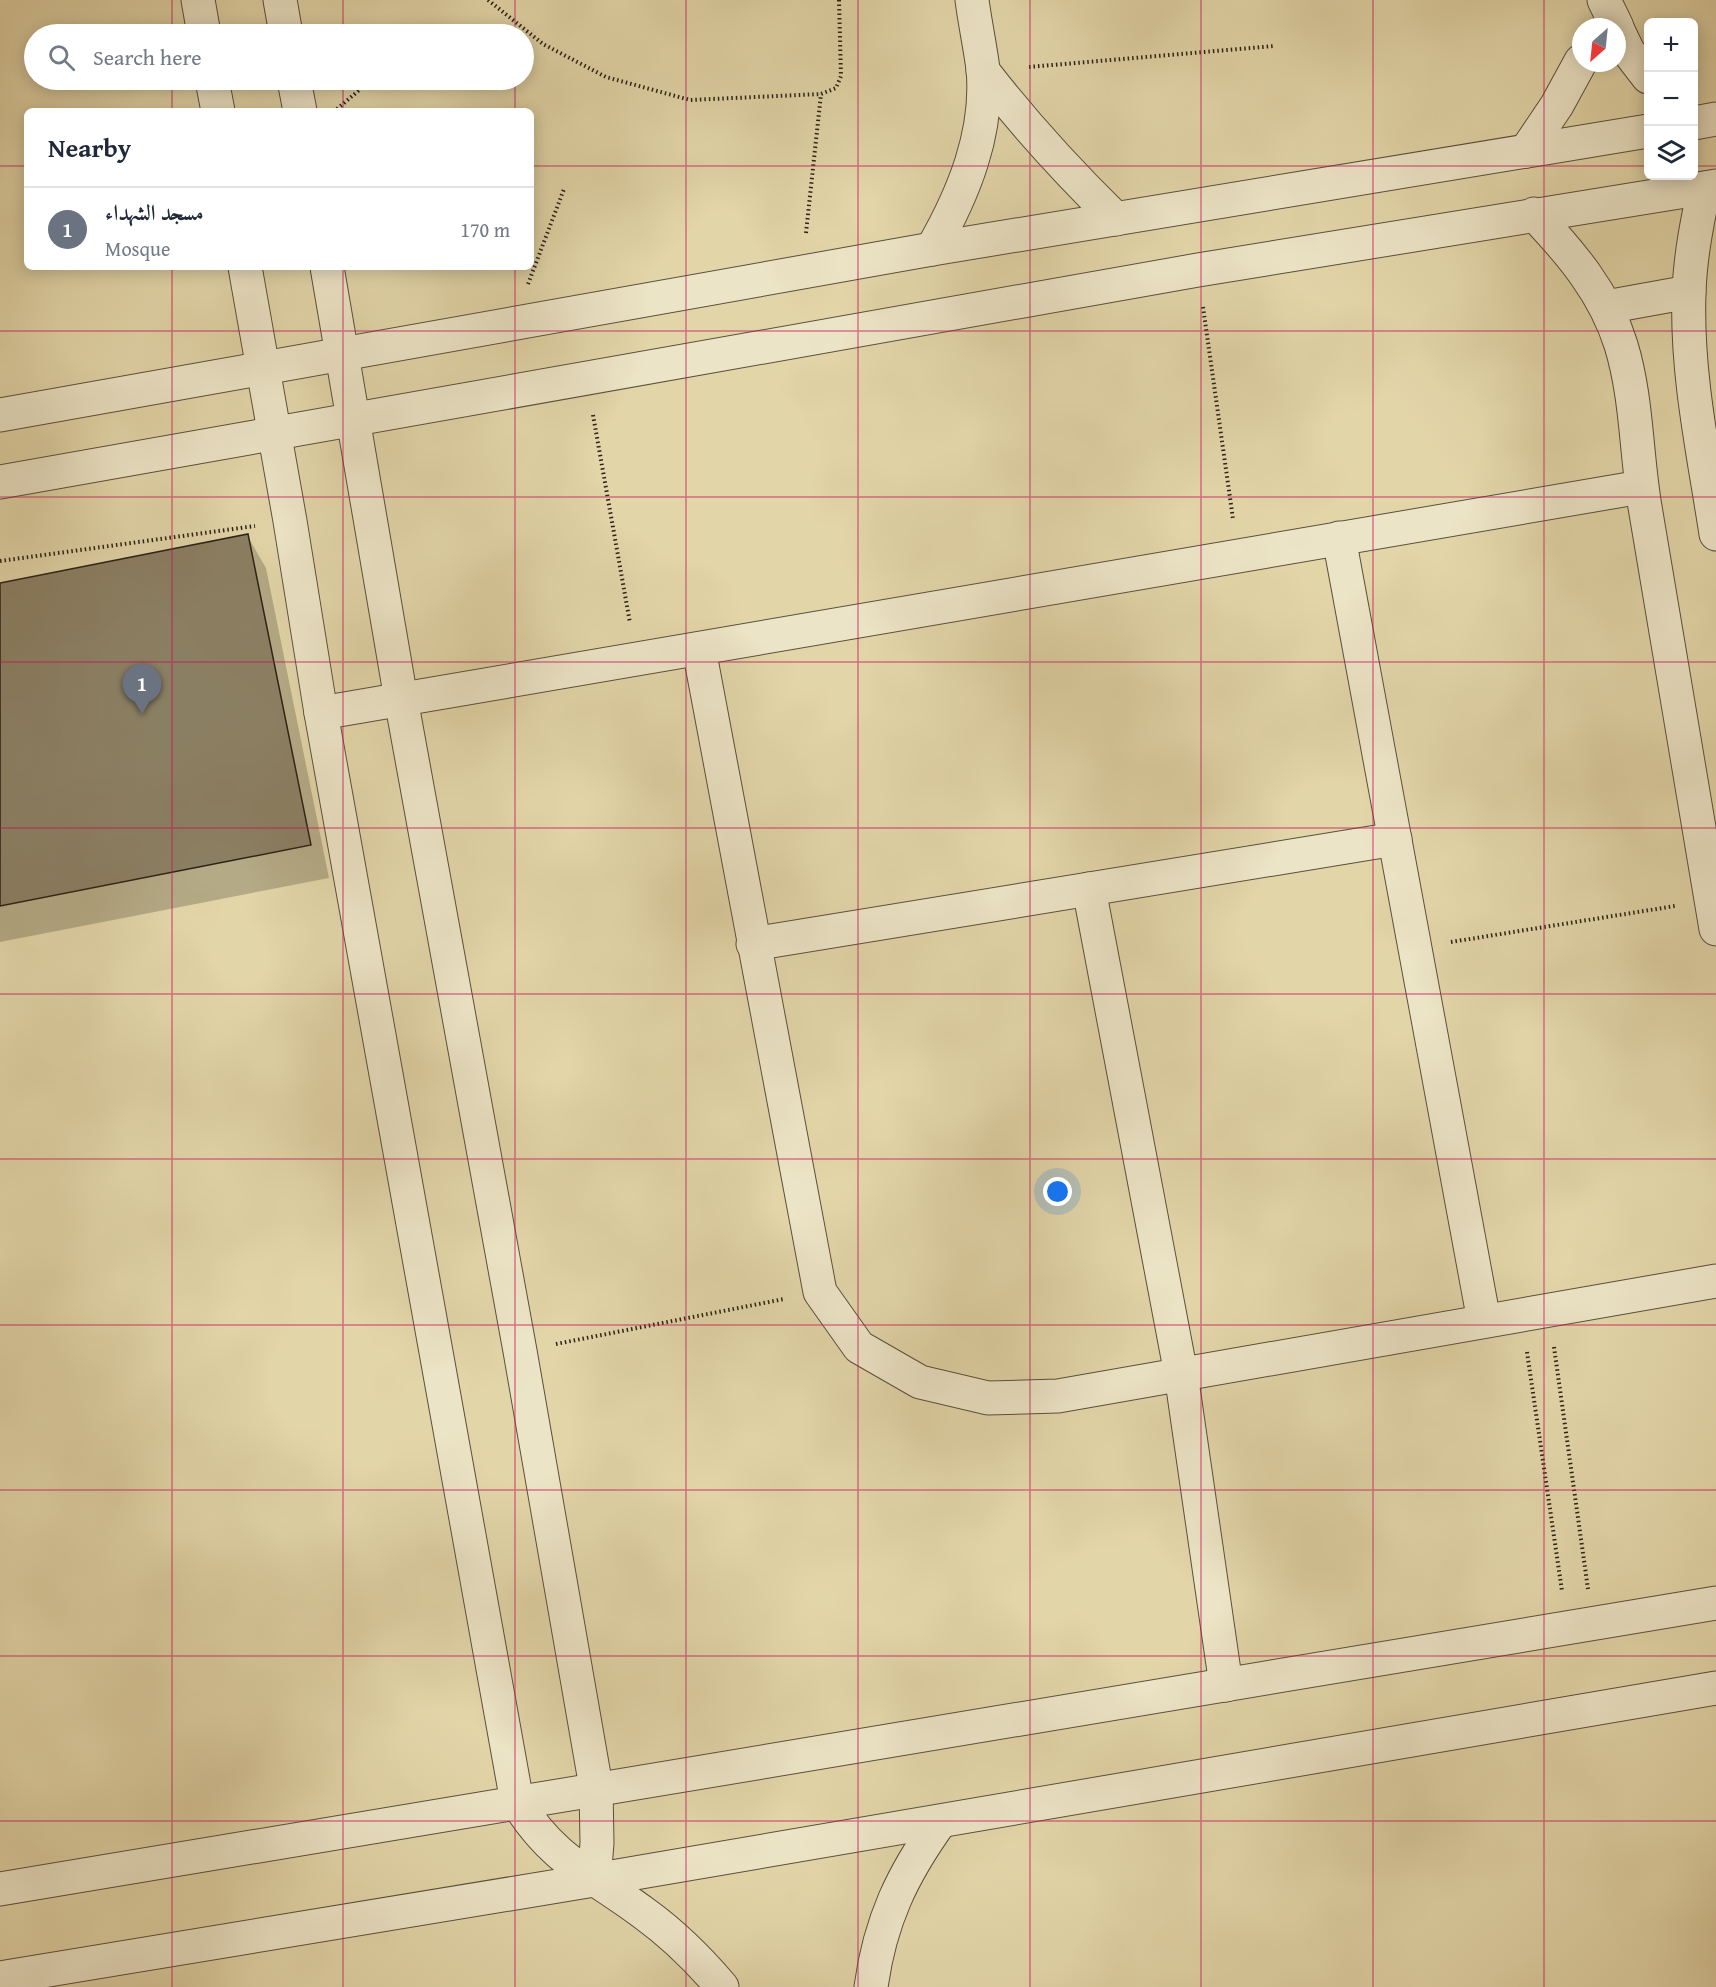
<!DOCTYPE html>
<meta charset="utf-8">
<style>
:root{--surface:#fff;--page:#f2f2f3;--text:#1f2937;--muted:#747a83;--line:#e0e1e3;--accent:#8f2418}
body{margin:0;font-family:"Gentium Book Plus",Amiri,serif;background:var(--page);color:var(--text)}
.controls{position:absolute;right:18px;top:18px;display:grid;overflow:hidden;border-radius:9px;box-shadow:0 3px 15px #0003}
.controls button{width:54px;height:54px;display:grid;place-items:center;padding:0;border:0;border-bottom:2px solid var(--line);background:var(--surface);color:var(--text);font:30px sans-serif}
.compass{position:absolute;left:1572px;top:18px;width:54px;height:54px;border-radius:50%;background:var(--surface);box-shadow:0 3px 15px #0003;rotate:207deg}
.you{position:absolute;left:1058px;top:1192px;width:21px;height:21px;margin:-15px;border:4px solid #fff;border-radius:50%;background:#1a73e8;box-shadow:0 0 0 9px #1a73e833}
.badge{display:grid;place-items:center;width:39px;height:39px;border-radius:50%;background:var(--accent);color:#fff;font-size:20px;font-weight:700}
.pin{position:absolute;translate:-50% -50px;filter:drop-shadow(0 2px 3px #0008)}
.pin::after{content:'';position:absolute;top:32px;width:21px;height:18px;background:inherit;clip-path:polygon(0 0,100% 0,50% 100%)}
.list{margin:0;padding:0;list-style:none}
h2{display:flex;justify-content:space-between;align-items:center;height:78px;margin:0;padding:0 24px;font-size:26px}
h2 small{font-size:20px;font-weight:400;color:var(--muted)}
.list li{display:grid;grid-template-columns:39px 1fr auto;gap:18px;align-items:center;box-sizing:border-box;height:84px;padding:0 24px;border-top:2px solid var(--line)}
.list b{display:block;font-size:22px;white-space:nowrap}
.list p{margin:0;font-size:20px;white-space:nowrap;color:var(--muted)}
.list em{font-size:20px;font-style:normal;color:var(--muted)}
.icon{flex:none;width:33px;height:33px;fill:none;stroke:currentColor;stroke-width:2;stroke-linecap:round;stroke-linejoin:round}
.map{position:relative;flex:none;width:1716px;height:1987px;overflow:hidden}
.search{position:absolute;background:var(--surface);box-shadow:0 3px 15px #0003;left:24px;top:24px;width:510px;height:66px;display:flex;align-items:center;gap:15px;box-sizing:border-box;padding:0 21px;border-radius:33px;color:var(--muted);font-size:22px}
.panel{position:absolute;background:var(--surface);box-shadow:0 3px 15px #0003;left:24px;top:108px;width:510px;height:162px;border-radius:9px}
.map>svg:first-child{display:block}
.shadow{fill:#0003}
.building{fill:#8b7f63;stroke:#2c2219;stroke-width:1.5}
.lines{fill:none;stroke-linecap:round;stroke-linejoin:round}
.minor-casing{stroke:#5a4f3d;stroke-width:35}
.path{stroke:#2c2219;stroke-width:4;stroke-dasharray:1.5 3;stroke-linecap:butt}
.minor{stroke:#ece4c6;stroke-width:33}
.grid{fill:none;stroke:#c2185b;stroke-width:1.5;stroke-opacity:0.55}
</style>
<div class="map">
<svg width="1716" height="1987" viewBox="0 0 1716 1987">
<rect width="100%" height="100%" fill="#e2d5a8"/>
<filter id="stains"><feTurbulence type="fractalNoise" baseFrequency=".00333" numOctaves="4"/><feColorMatrix values="0 0 0 0 .2 0 0 0 0 .09 0 0 0 0 .02 0 0 0 .5 -.17"/></filter>
<radialGradient id="worn" r=".72"><stop offset=".6" stop-color="#630" stop-opacity="0"/><stop offset="1" stop-color="#630" stop-opacity=".3"/></radialGradient>
<!-- shadow -->
<polygon class="shadow" points="247,535 266,568 329,878 0,942 0,584"/>
<!-- building -->
<polygon class="building" points="248,534 311,845 0,906 0,583"/>
<g class="lines">
<!-- minor casing -->
<g class="minor-casing">
<g id="minor">
<polyline points="198,0 204,34"/>
<polyline points="280,0 286,34"/>
<polyline points="1604,0 1617,27"/>
<polyline points="1617,28 1628,51 1648,77"/>
<path d="M983,71C1024,124 1068,172 1116,219"/>
<polyline points="212,80 218,111"/>
<polyline points="294,80 300,111"/>
<polyline points="1694,123 1716,119"/>
<polyline points="1526,151 1557,105 1581,61"/>
<path d="M1704,189C1697,223 1690,258 1689,293C1686,374 1704,455 1716,534"/>
<path d="M1534,214C1571,253 1605,293 1621,345C1637,397 1636,454 1645,507C1669,648 1693,789 1716,929"/>
<path d="M932,249C963,195 989,133 983,69C980,46 975,23 972,0"/>
<path d="M245,267L290,521L321,713L517,1802C554,1862 592,1874 645,1914C674,1935 699,1960 722,1987"/>
<polyline points="327,267 401,699 520,1351 596,1787 597,1843 594,1880"/>
<polyline points="1606,307 1689,292"/>
<polyline points="0,415 932,249 1648,131"/>
<polyline points="0,482 1198,270 1716,186"/>
<polyline points="1339,538 1484,1321"/>
<polyline points="699,649 820,1292 859,1347 920,1382 988,1398 1058,1396 1716,1281"/>
<polyline points="321,713 1641,487"/>
<polyline points="1089,889 1181,1374 1226,1685"/>
<polyline points="753,944 1395,839"/>
<polyline points="0,1889 1716,1603"/>
<polyline points="0,1978 594,1880 1716,1688"/>
<path d="M871,1987C880,1921 902,1875 940,1822"/>
</g>
</g>
<!-- path -->
<g class="path">
<polyline points="488,0 543,44 606,77 690,100 821,94 836,88 841,76 839,0"/>
<polyline points="1029,67 1274,46"/>
<polyline points="337,109 371,80"/>
<polyline points="806,233 821,94"/>
<polyline points="528,284 564,189"/>
<polyline points="1203,307 1233,519"/>
<polyline points="593,415 630,623"/>
<polyline points="0,561 255,526"/>
<polyline points="1451,942 1675,906"/>
<polyline points="556,1344 784,1299"/>
<polyline points="1554,1347 1588,1589"/>
<polyline points="1527,1352 1562,1591"/>
</g>
<!-- minor -->
<use href="#minor" class="minor"/>
</g>
<!-- grid -->
<path class="grid" d="M172,0V34M343,0V34M515,0V34M686,0V1987M858,0V1987M1030,0V1987M1201,0V1987M1373,0V1987M1544,0V1987M172,80V111M343,80V111M515,80V111M0,166H27M531,166H1648M1694,166H1716M172,267V1987M343,267V1987M515,267V1987M0,331H1716M0,497H1716M0,662H1716M0,828H1716M0,994H1716M0,1159H1716M0,1325H1716M0,1490H1716M0,1656H1716M0,1821H1716"/>
<rect width="100%" height="100%" filter="url(#stains)"/>
<rect width="100%" height="100%" fill="url(#worn)"/>
</svg>
<div class="controls">
<button>+</button>
<button>−</button>
<button><svg class="icon" aria-label="layers" viewBox="0 0 24 24"><path d="M12 4l9 5-9 5-9-5zM3 14l9 5 9-5"/></svg></button>
</div>
<svg class="compass" viewBox="-18 -18 36 36"><path d="M0-13l5 13h-10z" fill="#e53935"/><path d="M0 13l5-13h-10z" fill="#747a83"/></svg>
<div class="you"></div>
<div class="pin badge" style="left:142px;top:714px;background:#6b7280">1</div>
<div class="search"><svg class="icon" aria-label="search" viewBox="0 0 24 24"><circle cx="10" cy="10" r="6"/><path d="M15 15l6 6"/></svg>Search here</div>
<section class="panel">
<h2>Nearby<small></small></h2>
<ul class="list">
<li><span class="badge" style="background:#6b7280">1</span><div><b>مسجد الشهداء</b><p>Mosque</p></div><em>170 m</em></li>
</ul>
</section>
</div>
